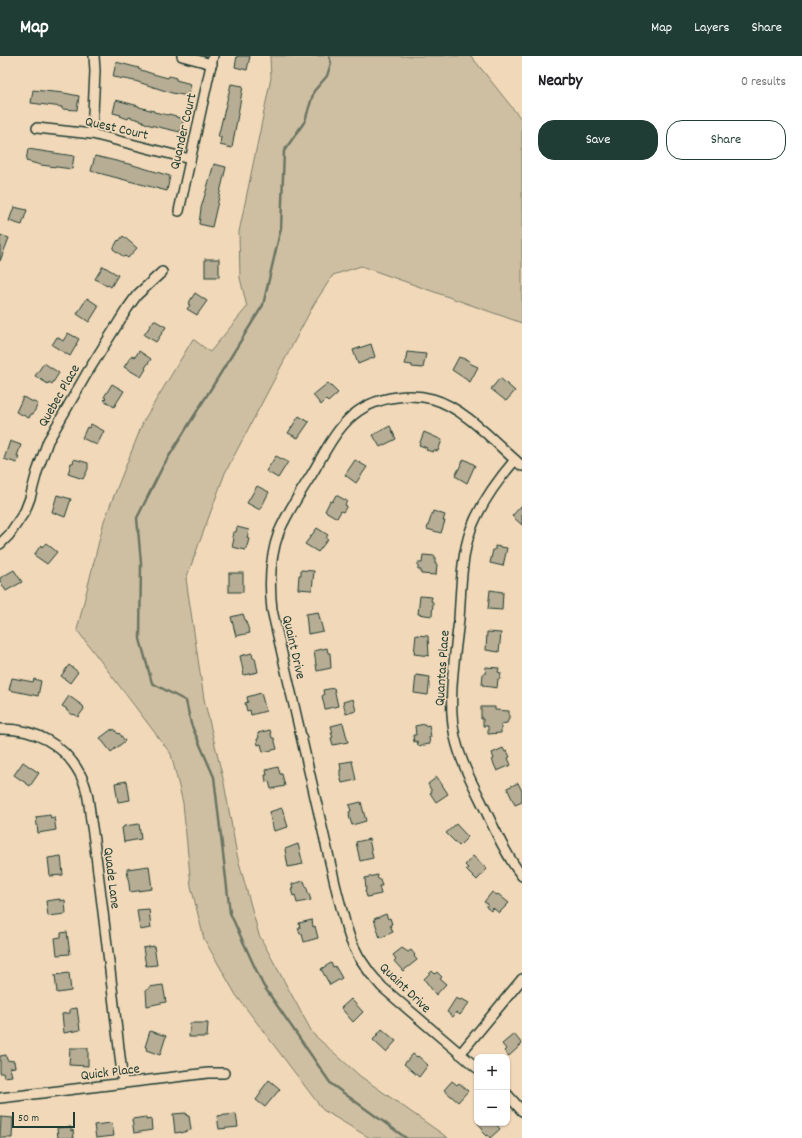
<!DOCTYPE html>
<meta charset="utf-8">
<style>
:root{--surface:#fff;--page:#f6f6f6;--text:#202124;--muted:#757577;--line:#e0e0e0;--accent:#1f3d34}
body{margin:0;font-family:Dekko,sans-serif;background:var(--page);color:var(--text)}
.controls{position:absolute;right:12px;bottom:12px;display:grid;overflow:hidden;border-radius:8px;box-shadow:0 1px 3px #0004}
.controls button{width:36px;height:36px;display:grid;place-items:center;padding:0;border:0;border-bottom:1px solid var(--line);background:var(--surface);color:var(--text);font:20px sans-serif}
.scale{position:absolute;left:12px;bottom:10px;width:63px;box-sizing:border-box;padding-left:4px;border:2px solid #1f3d34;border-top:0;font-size:11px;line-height:14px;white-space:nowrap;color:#1f3d34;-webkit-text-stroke:3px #f1d8b8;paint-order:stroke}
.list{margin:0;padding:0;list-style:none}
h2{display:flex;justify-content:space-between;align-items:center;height:52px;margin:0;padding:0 16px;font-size:17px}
h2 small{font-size:13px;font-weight:400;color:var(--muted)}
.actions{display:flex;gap:8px;padding:12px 16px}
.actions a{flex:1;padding:9px 0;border:1px solid var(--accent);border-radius:16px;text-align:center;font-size:14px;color:var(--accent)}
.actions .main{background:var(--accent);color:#fff}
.map{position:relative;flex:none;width:522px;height:1082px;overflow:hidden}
header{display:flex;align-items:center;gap:24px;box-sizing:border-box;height:56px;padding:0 20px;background:var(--accent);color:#fff}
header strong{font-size:19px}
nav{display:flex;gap:22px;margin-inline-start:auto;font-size:14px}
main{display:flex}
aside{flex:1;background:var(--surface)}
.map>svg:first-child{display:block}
.green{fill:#cfbfa2;stroke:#777e6b}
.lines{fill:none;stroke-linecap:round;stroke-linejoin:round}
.stream{stroke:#6b7563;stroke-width:2.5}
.building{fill:#b6ad94;stroke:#1f3d34}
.minor-casing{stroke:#1f3d34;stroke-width:12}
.minor{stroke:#f1d8b8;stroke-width:9}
.labels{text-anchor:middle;stroke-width:3.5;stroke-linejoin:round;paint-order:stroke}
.street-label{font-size:14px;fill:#1f3d34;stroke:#f1d8b8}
</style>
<header>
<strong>Map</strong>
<nav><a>Map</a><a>Layers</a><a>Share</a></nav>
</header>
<main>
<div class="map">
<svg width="522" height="1082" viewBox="0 0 522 1082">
<rect width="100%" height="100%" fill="#f1d8b8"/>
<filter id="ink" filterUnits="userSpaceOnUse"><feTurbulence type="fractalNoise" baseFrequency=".025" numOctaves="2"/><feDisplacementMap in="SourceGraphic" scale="8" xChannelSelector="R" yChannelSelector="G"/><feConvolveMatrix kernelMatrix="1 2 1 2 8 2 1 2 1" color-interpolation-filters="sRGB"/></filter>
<g filter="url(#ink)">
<!-- green -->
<polygon class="green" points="270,0 471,0 522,64 522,267 361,210 333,219 314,248 225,417 186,523 204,643 224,727 237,799 259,879 313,978 360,1020 448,1082 370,1082 323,1054 236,939 204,883 191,830 183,747 171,698 77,574 104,465 144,364 193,283 210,296 247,251 240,222 239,176 271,22"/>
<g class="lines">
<!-- stream -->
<polyline class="stream" points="329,0 331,7 327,20 314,35 305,65 284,95 281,172 263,249 163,410 137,462 141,507 140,583 152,627 186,645 191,668 214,721 230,857 263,929 331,1028 406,1082"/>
</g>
<!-- building -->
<g class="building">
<polygon points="237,0 250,0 247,14 235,11"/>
<polygon points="116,6 139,12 138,13 153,18 168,22 169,20 176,22 176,24 191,28 188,40 172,37 135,25 113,21"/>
<polygon points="231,28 243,30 232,92 220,89 221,81 218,81"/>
<polygon points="33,34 64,37 79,40 77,54 62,53 62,51 31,47"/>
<polygon points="116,44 139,50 139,51 154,55 154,56 168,59 169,58 176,60 176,61 184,63 180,76 150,69 143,66 143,65 129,61 128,63 120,60 121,59 113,57"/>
<polygon points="28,93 74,100 72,113 41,109 26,105"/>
<polygon points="95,100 133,109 170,120 167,135 91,115"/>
<polygon points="214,108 226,111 212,171 199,168 201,152"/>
<polygon points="14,151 27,154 22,169 9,165"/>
<polygon points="0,179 9,182 0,205"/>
<polygon points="123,180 137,192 128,202 125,200 124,201 113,193 118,184 119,185"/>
<rect x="205" y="203" width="14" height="18"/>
<polygon points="103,210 118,219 111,231 108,229 107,230 95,223"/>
<polygon points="195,237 207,245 197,259 187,253 190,249 188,248"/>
<polygon points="87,242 99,250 89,266 77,258"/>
<polygon points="154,264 166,271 156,286 144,279"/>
<polygon points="68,277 79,283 76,288 77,288 70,300 52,289 57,281 63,285"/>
<polygon points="371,288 375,301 358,308 353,294"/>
<polygon points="139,295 151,303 145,312 146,313 141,321 124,311 132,299 135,301"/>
<polygon points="407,296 426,298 423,312 412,311 412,309 405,308"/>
<polygon points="459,301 470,305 469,307 478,311 470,326 452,314"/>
<polygon points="44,307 59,317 52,328 49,326 48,328 35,320"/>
<polygon points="500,322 515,335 506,345 491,333"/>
<polygon points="328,327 338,337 328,346 326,344 321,349 313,339"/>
<polygon points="112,328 124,335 114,351 104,344 106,342 104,341"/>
<polygon points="23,341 38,348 33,358 31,358 29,362 16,356"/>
<polygon points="299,360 309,366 298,382 288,377"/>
<polygon points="91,368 104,375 97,389 82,382 87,371 89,372"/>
<polygon points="390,370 396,383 380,391 373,379"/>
<polygon points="424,376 442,384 438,395 434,394 433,396 426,394 427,392 419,389"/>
<polygon points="10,385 21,389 17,400 19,400 17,407 4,403"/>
<polygon points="276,400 288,406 278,422 266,415"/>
<polygon points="74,403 88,407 88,413 83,423 68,418 71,407 73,407"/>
<polygon points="464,403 475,409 467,427 455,420"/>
<polygon points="355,404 367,411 356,427 345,419"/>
<polygon points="257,430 269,436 260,454 247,447"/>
<polygon points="57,439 71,443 65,461 52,456"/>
<polygon points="336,439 347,445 345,449 347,450 343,456 341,455 337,462 325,455 330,445 332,446"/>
<polygon points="522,449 522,469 512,460"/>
<polygon points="433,455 445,459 443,465 445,465 441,477 427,473"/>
<polygon points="237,471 249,474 247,482 249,483 246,494 232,491 234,483 232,482 233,476 236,476"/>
<polygon points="317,472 328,479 326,482 328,483 318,496 305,488"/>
<polygon points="46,487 57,496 47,508 34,499 41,489 42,491"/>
<polygon points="495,490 507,492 503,510 490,507 493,494 495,494"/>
<polygon points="423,499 435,500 435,508 437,508 436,519 421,518 421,514 418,514 418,507 422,507"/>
<polygon points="14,514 22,526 6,535 0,525 0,522"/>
<polygon points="301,514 314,515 312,534 311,534 298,533 299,519 301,519"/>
<rect x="229" y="517" width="14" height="19"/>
<polygon points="490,534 503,536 502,554 488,553"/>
<polygon points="420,540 432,541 431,545 433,546 432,560 418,558"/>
<polygon points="318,556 323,575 308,578 306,558"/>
<polygon points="243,558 250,577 236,580 231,561"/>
<polygon points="487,576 501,577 499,596 486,594"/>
<polygon points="416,579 428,580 429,600 414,598"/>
<polygon points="327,592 328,597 330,597 331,612 317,615 314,595"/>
<polygon points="252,597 253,602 255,602 258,616 244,619 240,600"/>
<polygon points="69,609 78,616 70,627 61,620"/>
<polygon points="486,611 499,612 498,616 501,617 500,623 498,623 497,632 484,630 484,629 482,629 483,618 485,618"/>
<polygon points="416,619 430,621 428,639 414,637"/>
<polygon points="12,622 33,626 34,623 41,625 38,640 9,634"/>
<polygon points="334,632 338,650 325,653 322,640 324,639 323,634"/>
<polygon points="261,637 266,655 251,659 250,654 247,655 245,647 248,646 247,641"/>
<polygon points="69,640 83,650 84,653 78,661 74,658 73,659 66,654 67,653 62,650"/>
<polygon points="353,643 356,655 346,658 343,646"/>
<polygon points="481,651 495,651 495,654 509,655 509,662 507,667 501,668 501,677 488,678 488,670 483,670 483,663 481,663"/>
<polygon points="343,667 348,686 333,689 331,682 333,681 331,677 333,677 331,670"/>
<polygon points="425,668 425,670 429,669 431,681 429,681 430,688 418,690 417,685 414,686 413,679 416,679 415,670"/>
<polygon points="112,673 112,675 114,673 118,678 119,677 125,685 111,696 100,682"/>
<polygon points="270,674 272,682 274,682 277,693 263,696 261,688 258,689 257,683 259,682 258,677"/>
<polygon points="503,692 505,696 507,695 510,701 508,702 511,709 497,715 492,704 494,703 492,697"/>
<polygon points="352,705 356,724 342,727 340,719 340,714 341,714 340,707"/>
<polygon points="23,706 39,717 30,730 14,719"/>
<polygon points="278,711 280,718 282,718 285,730 271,733 269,725 266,726 265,719 267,719 266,714"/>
<polygon points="437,721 448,738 436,746 430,737 432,736 428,728"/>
<polygon points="127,725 130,744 118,746 115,727"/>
<polygon points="518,727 522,735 522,746 515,749 507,732"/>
<polygon points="361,746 366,765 352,769 349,760 350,760 349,756 351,755 349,749"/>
<polygon points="282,752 288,771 274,775 269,756"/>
<polygon points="50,759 51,762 54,761 56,774 38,777 36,761"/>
<polygon points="139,768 141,783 124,786 122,772 124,771 124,770"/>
<polygon points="456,768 468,781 459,790 446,777"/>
<polygon points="369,783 373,802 360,805 356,786"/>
<polygon points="298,788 303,808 288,811 285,793"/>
<polygon points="61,800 63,819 50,820 48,802"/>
<polygon points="473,800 487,813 477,824 466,813 468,812 465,809"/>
<polygon points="149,810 152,833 130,836 127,813"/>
<polygon points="377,819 378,823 380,823 382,830 379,830 381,838 367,841 365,834 366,834 365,822"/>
<polygon points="304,825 311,844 297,847 295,839 293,840 291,833 293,833 292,828"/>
<polygon points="492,836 497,839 498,838 509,847 499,857 493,852 491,855 486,851 488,848 484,846"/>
<polygon points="60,843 60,845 65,844 66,858 48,860 46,845"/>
<polygon points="149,853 151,872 140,874 137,854"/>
<polygon points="386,858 388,863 390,862 392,868 390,869 393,876 380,882 374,863"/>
<polygon points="312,864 313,871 315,870 318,882 304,886 302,878 300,878 298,872 300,872 299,867"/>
<polygon points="67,876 70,898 57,899 55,882 61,881 61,877"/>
<polygon points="154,890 157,909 146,910 143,892"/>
<polygon points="402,892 408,896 411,894 415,899 414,900 417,904 403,915 394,905 396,903 393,899"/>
<polygon points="331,907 333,911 335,910 342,922 330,929 321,913"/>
<polygon points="432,915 435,918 437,916 442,921 440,923 446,928 436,939 424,923"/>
<polygon points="69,917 71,935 57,937 55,919"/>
<polygon points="163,929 166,946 147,950 146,934 149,933 149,931"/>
<polygon points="456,942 460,944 462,943 469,947 460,959 456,956 453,961 447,956"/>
<polygon points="351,943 363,956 353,966 341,952"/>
<polygon points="77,952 80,974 64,977 62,958 70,957 70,953"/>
<polygon points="190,967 208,967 207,981 189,981"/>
<polygon points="382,973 396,985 386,996 373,984"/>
<polygon points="150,975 166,980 160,999 146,994 147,992 145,991"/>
<polygon points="514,978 522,988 509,1000 504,995 506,993 502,988"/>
<polygon points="70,992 88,992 88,1010 69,1009"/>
<polygon points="413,998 417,1001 418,1000 428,1009 419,1021 404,1008"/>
<polygon points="6,999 7,1004 14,1005 15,1011 10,1012 12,1020 4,1021 3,1017 0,1017 0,1000"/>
<polygon points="269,1024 280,1033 265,1051 256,1044 261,1037 260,1036"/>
<polygon points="452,1025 457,1029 459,1027 468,1035 458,1046 444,1034"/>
<polygon points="186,1057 187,1060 189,1060 191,1074 181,1077 181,1076 175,1077 173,1058"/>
<polygon points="236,1058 238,1071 219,1073 217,1060"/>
<polygon points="1,1061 13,1062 12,1082 0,1082"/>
<polygon points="146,1061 146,1064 151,1063 152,1074 134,1077 132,1063"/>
<polygon points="112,1067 114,1080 96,1082 94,1069"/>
<polygon points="478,1067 495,1067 500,1073 490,1082 488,1079 486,1080 481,1075 483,1073"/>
<polygon points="71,1071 71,1075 73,1074 74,1082 58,1082 57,1072"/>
</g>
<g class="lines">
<!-- minor casing -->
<g class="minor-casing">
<g id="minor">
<polyline points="182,0 212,8"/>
<polyline points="37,72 92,78 190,103"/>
<polyline points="92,78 95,15 94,0"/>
<polyline points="179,155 213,0"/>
<path d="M515,404C497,425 481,447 471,473C461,501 461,534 459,563C455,601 447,644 455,681C460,703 470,723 480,743C493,769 504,797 522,820"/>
<polyline points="0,488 9,479 25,455 30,442 37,416 48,385 87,317 127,253 137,239 162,216"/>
<path d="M0,673C34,672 64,688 80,718C88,732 89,749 91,765C94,782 96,799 98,816C107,886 115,957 123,1027"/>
<polyline points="460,998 522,923"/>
<path d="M477,1012L382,931L370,917L359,901L351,885L346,870L336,832L272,554C269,528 270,500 279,476C288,455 300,437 312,418C334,380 348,347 397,341C409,339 422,340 433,343C465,352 497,389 522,410"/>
<polyline points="507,1038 522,1055"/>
<polyline points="0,1042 208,1017 224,1017"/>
</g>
</g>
<!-- minor -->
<use href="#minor" class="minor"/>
</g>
</g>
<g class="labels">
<!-- street labels -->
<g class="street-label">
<text transform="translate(117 71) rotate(13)" y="5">Quest Court</text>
<text transform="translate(182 75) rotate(-77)" y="5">Quander Court</text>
<text transform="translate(58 339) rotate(-60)" y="5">Quebec Place</text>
<text transform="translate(295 591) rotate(77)" y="5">Quaint Drive</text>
<text transform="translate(441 612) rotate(-86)" y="5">Quantas Place</text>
<text transform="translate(113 822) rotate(83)" y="5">Quade Lane</text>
<text transform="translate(406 931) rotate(44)" y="5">Quaint Drive</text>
<text transform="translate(110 1015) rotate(-7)" y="5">Quick Place</text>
</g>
</g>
</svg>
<div class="controls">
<button>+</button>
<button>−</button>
</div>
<div class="scale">50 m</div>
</div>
<aside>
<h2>Nearby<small>0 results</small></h2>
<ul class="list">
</ul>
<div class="actions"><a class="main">Save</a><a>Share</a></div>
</aside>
</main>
